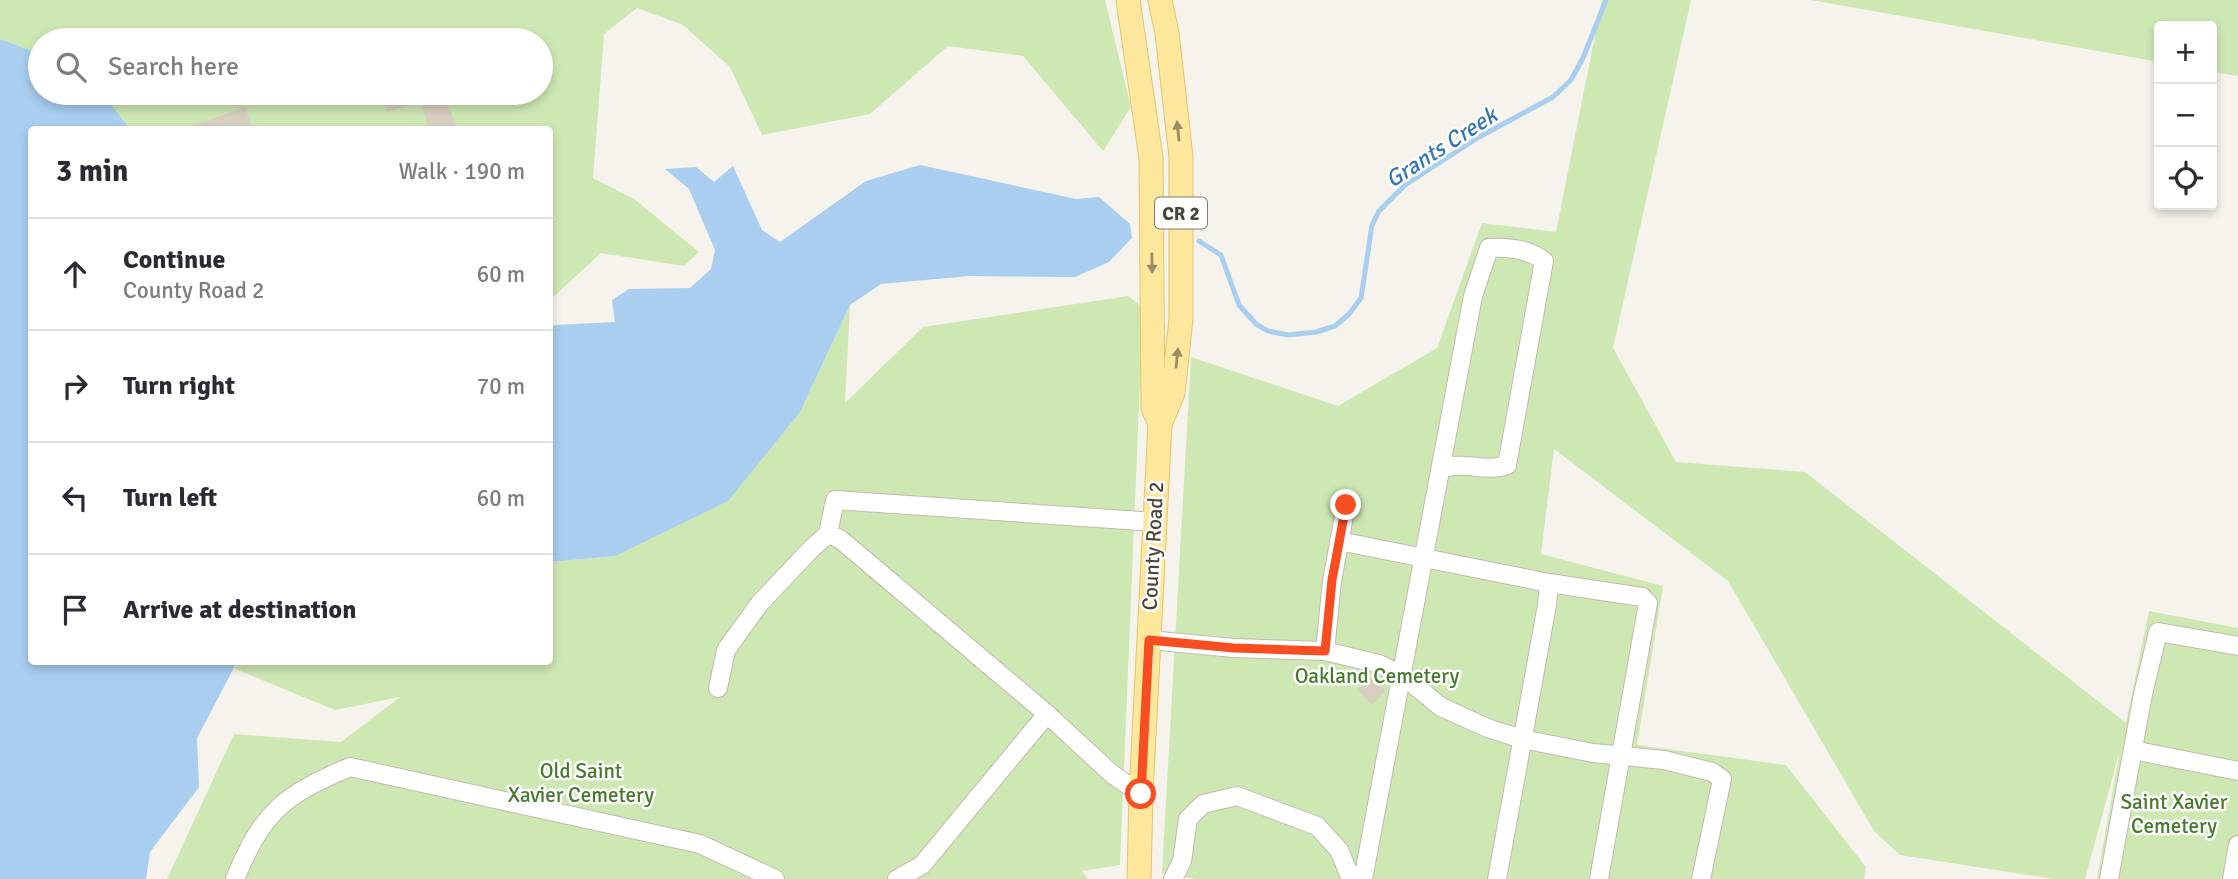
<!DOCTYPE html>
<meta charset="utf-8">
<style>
:root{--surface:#fff;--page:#f7f7f7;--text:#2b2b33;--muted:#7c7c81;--line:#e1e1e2}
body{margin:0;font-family:Signika,sans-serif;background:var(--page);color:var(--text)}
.controls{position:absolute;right:21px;top:21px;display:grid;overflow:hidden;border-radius:7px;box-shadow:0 4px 10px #0003}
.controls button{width:63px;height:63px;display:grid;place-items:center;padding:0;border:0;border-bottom:2px solid var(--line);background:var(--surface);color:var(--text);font:35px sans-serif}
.stop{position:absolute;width:21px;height:21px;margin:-16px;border:5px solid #f74d20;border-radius:50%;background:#fff}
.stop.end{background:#f74d20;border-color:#fff;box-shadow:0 2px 7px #0008}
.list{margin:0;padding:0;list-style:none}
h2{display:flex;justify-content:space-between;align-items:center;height:91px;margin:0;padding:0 28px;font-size:30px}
h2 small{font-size:23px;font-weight:400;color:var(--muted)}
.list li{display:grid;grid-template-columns:46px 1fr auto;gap:21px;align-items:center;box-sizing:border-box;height:112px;padding:0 28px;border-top:2px solid var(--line)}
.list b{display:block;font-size:26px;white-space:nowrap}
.list p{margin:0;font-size:23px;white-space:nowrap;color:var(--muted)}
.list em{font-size:23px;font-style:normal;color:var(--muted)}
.icon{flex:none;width:38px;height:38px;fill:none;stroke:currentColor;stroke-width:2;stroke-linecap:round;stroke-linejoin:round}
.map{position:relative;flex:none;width:2238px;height:879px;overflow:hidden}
.search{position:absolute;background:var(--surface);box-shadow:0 4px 10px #0003;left:28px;top:28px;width:525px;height:77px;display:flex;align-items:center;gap:18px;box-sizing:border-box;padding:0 24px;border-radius:38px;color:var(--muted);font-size:26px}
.panel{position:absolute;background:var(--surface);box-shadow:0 4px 10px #0003;left:28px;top:126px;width:525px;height:539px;border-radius:7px}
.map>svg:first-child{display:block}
.green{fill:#cee8b4}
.water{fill:#a9cef0}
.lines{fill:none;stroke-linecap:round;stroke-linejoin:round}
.stream{stroke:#a9cef0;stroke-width:5}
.building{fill:#d7cfc0}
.minor-casing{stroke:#c1bbad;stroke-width:20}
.major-casing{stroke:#e3c66b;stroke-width:25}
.minor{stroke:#fff;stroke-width:18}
.major{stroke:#fde79c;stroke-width:23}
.oneway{fill:#9a8d65}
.route{stroke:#f74d20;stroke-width:9}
.labels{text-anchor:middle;stroke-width:5;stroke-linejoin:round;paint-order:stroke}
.shield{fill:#fff;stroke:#807c74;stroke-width:2}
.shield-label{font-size:19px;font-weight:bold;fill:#494438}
.street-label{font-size:21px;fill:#494438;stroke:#fff}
.park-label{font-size:21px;fill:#457b2b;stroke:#fff}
.water-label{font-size:23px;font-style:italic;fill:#3275b5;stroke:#fff}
</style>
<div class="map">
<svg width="2238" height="879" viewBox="0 0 2238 879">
<rect width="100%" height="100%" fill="#f5f3eb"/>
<!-- green -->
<g class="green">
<polygon points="0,0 1105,0 1131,107 1103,151 1023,56 948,46 870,114 762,135 730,67 683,25 637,8 604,34 593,178 634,199 699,252 684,266 601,253 550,300 550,130 130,129 102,93 541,93 541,40 40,40 40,54 0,39"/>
<polygon points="1602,0 1691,0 1613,348 1676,462 1805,472 2126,723 2149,611 2238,628 2238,879 2097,879 2120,750 2085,879 2054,879 1900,855 1874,831 1728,581 1554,449 1541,554 1663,586 1637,745 1786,765 1866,867 1864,879 1197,879 1162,873 1191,357 1338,406 1437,348 1482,223 1556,232"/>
<polygon points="1811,0 2238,0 2238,76 2212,72 2212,26 2159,26 2159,62"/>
<polygon points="1128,296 1143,308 1120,865 1082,871 1088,879 167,879 234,734 341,742 400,697 335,710 235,669 237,662 550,662 550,562 615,556 800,412 850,305 845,403 923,327"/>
</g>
<!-- water -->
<g class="water">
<polygon points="0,39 40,54 40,93 102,93 130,129 32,130 32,662 237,662 197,738 199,787 150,852 146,879 0,879"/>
<polygon points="920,165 1076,199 1099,197 1130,224 1132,238 1109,262 1075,277 969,276 881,284 850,305 800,412 728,501 615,556 550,562 550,328 555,325 615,322 612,300 629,289 690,288 711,269 715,250 689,189 665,169 696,167 714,182 733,166 762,230 780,242 866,181"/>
</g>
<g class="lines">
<!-- stream -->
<polyline class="stream" points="1199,241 1221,255 1239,305 1256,324 1268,331 1288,335 1316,332 1335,326 1349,314 1361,298 1372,225 1379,211 1405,185 1479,137 1553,97 1571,80 1583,58 1606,0"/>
</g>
<!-- building -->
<g class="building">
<polygon points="381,93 445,93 456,126 445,130 429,130 420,102 387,112"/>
<polygon points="245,107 253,130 187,130 187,128"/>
<polygon points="1372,677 1386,691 1372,705 1358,690"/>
</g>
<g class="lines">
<!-- minor casing -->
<g class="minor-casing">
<g id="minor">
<polyline points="828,534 840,539 1047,714 1112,774 1141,794"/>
<polyline points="1339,541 1549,583 1642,597 1648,603 1599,879"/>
<polyline points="1149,640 1234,648 1325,651 1379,664 1403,676 1441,707 1490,729 1522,739 1593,753 1664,760 1712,772 1722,779 1701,879"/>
<polyline points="1325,651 1332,581 1346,505"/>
<polyline points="718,688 726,650 760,603 812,548 828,534 835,500 1155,522"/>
<polyline points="2133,750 2238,771"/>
<path d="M235,879C263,811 284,795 350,767L700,844L775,879"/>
<polyline points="897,879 922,865 1047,714"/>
<polyline points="1173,879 1182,861 1188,819 1203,804 1237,796 1317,826 1339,850 1351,879"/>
<path d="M1363,879L1473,296L1489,248C1508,247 1529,249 1544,261L1507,465C1485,473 1463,460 1441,469"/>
<polyline points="1497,879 1547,605 1549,583"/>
<polyline points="2109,879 2143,694 2158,632 2238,646"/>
<polyline points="2232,879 2238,845"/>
</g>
</g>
<!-- major casing -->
<g class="major-casing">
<g id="major">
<polyline points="1128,0 1151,158 1153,408 1160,424"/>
<polyline points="1139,879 1141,794 1160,424 1173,393 1181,319 1181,157 1167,33 1160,0"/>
</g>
</g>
<!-- minor -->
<use href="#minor" class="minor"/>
<!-- major -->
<use href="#major" class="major"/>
</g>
<!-- one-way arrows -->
<defs><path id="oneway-solid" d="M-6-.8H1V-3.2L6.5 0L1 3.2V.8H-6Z" transform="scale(1.75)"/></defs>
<g class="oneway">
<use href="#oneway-solid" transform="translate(1178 131) rotate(-96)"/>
<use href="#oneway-solid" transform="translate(1152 263) rotate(89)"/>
<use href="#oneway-solid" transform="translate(1177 358) rotate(-84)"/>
</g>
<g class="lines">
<!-- route -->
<polyline class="route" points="1141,794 1149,640 1234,648 1325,651 1332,580 1346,505"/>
</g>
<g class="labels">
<!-- shield labels -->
<rect class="shield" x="1155" y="197.5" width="52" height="31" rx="5"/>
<g class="shield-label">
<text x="1181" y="220">CR 2</text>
</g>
<!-- street labels -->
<g class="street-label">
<text transform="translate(1153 546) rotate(-87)" y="7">County Road 2</text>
</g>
<!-- park labels -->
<g class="park-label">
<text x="1377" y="683">Oakland Cemetery</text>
<text x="581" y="778">Old Saint<tspan x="581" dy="24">Xavier Cemetery</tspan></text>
<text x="2174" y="809">Saint Xavier<tspan x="2174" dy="24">Cemetery</tspan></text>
</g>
<!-- water labels -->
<g class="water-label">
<text transform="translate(1441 147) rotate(-33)" y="8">Grants Creek</text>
</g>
</g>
</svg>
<div class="controls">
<button>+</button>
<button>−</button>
<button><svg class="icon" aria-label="locate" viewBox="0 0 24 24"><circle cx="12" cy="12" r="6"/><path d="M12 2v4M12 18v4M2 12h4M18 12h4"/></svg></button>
</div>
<div class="stop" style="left:1141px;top:794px"></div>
<div class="stop end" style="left:1346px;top:505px"></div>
<div class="search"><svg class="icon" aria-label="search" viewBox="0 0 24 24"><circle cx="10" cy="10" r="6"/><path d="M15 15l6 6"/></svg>Search here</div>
<section class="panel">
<h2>3 min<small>Walk · 190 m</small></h2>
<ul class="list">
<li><svg class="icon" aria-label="ahead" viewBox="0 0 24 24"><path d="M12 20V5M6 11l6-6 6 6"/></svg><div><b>Continue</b><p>County Road 2</p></div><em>60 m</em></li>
<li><svg class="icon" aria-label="right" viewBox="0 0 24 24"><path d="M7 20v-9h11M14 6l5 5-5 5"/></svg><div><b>Turn right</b></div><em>70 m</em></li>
<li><svg class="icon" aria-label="left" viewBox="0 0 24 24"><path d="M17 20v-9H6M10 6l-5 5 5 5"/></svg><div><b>Turn left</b></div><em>60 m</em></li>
<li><svg class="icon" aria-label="arrive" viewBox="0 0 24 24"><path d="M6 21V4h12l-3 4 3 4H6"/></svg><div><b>Arrive at destination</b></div></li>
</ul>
</section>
</div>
